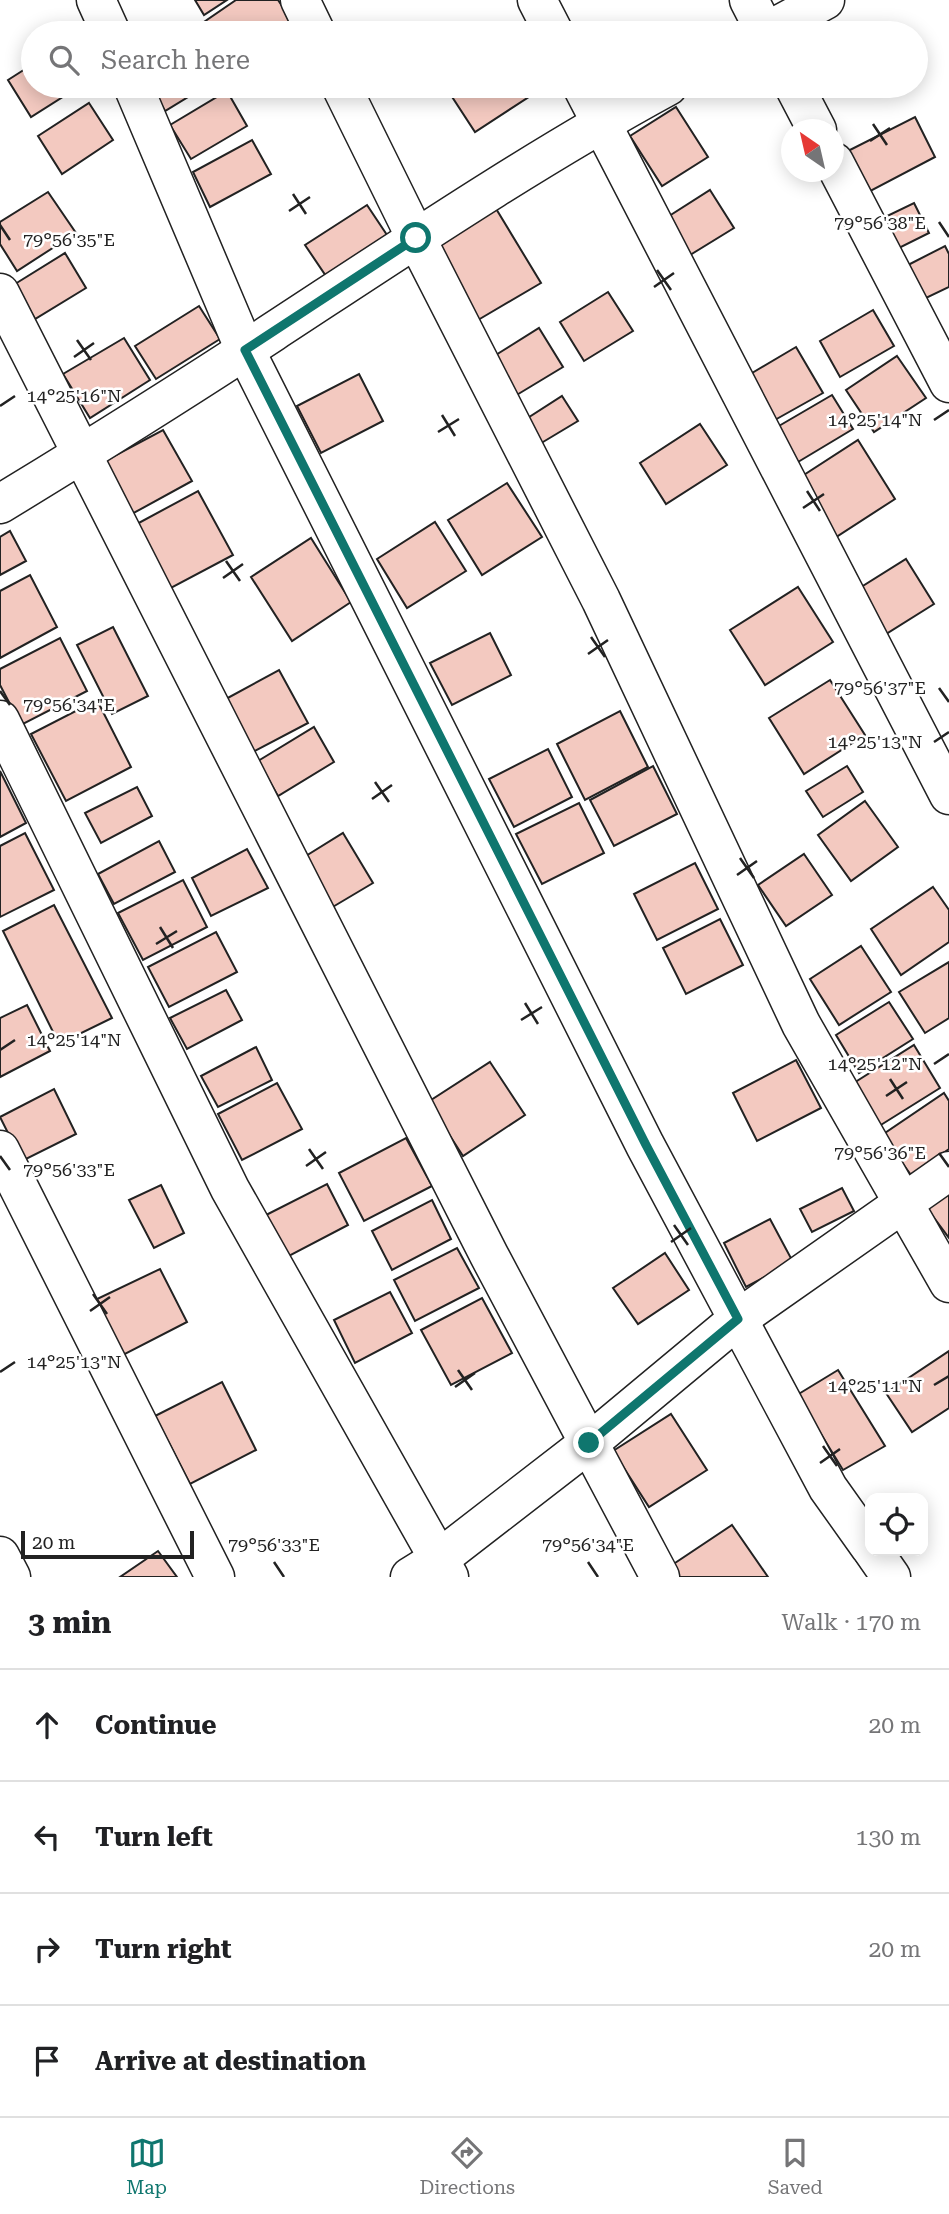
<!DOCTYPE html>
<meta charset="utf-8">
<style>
:root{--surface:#fff;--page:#f2f2f2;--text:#202124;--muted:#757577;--line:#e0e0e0;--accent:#0f766e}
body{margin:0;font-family:"Roboto Serif",serif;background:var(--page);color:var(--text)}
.controls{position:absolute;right:21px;bottom:21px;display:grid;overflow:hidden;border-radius:14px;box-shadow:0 4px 18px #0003}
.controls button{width:63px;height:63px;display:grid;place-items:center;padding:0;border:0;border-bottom:2px solid var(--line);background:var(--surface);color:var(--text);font:35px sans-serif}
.compass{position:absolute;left:781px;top:119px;width:63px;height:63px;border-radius:50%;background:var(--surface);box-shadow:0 4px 18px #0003;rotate:326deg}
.scale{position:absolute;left:21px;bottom:18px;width:173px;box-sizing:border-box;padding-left:7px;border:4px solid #222;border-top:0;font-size:19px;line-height:24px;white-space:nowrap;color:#222;-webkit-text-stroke:5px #fff;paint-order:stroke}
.stop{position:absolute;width:21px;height:21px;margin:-16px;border:5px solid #0f766e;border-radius:50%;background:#fff}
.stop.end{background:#0f766e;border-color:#fff;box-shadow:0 2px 7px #0008}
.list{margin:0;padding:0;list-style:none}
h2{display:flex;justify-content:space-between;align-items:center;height:91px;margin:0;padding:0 28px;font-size:30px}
h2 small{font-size:23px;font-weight:400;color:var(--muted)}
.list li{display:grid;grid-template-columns:46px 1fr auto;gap:21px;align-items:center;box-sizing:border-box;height:112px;padding:0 28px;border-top:2px solid var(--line)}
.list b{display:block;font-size:26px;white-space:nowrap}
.list em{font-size:23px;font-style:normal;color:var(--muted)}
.icon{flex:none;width:38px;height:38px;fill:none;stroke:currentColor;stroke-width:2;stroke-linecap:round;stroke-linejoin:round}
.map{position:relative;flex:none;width:949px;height:1577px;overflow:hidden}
.search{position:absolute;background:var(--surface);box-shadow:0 4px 18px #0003;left:21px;right:21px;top:21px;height:77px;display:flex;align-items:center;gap:18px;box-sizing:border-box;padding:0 24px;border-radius:38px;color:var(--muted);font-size:26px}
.sheet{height:539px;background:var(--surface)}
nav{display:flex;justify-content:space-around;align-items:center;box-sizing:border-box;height:98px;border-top:2px solid var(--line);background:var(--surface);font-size:19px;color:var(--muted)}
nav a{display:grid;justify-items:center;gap:4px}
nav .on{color:var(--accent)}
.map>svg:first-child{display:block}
.building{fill:#f3c9c0;stroke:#222;stroke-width:2}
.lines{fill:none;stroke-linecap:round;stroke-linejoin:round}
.minor-casing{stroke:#222;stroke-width:41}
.minor{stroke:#fff;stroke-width:38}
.route{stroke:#0f766e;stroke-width:9}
.ticks{fill:none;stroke:#222;stroke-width:2.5}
.ticks-label{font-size:18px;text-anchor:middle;fill:#222;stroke:#fff;stroke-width:5;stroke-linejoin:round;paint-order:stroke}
</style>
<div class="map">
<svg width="949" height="1577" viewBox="0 0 949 1577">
<rect width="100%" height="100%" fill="#fff"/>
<!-- building -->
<g class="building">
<polygon points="195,0 227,0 204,15"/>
<polygon points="236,0 278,0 296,27 287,33 207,33 201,24"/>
<polygon points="842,23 847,33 821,33"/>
<polygon points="33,64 33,86 80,86 31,117 8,80"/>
<polygon points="150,86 206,86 165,111"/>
<polygon points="445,86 534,86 538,91 475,132"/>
<polygon points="227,91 247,126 191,159 170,125"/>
<polygon points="89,103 113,140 62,174 38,136"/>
<polygon points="676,107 708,157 662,186 630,136"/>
<polygon points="915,117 935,157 859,197 838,156"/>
<polygon points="252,140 271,174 210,207 193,172"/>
<polygon points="710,190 734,228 690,255 666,218"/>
<polygon points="48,192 76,233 17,271 0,244 0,222"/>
<polygon points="914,203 929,233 897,249 881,219"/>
<polygon points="367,205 389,238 328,279 305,245"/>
<polygon points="495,207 541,283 478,320 432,244"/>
<polygon points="945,246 949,254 949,287 926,298 908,265"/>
<polygon points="65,253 86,288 35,319 15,284"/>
<polygon points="608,292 633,331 584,361 560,322"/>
<polygon points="199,306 220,339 156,379 135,346"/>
<polygon points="873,310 894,346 840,377 820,341"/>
<polygon points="539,328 563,367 515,396 491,358"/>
<polygon points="124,338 150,380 90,418 63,374"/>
<polygon points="796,347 823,393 773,421 747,376"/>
<polygon points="897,356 926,398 874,432 846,390"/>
<polygon points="359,374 383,421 321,453 297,406"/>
<polygon points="832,395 853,429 793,465 772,430"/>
<polygon points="562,396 578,421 538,445 523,421"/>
<polygon points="700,424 727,465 666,504 640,463"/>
<polygon points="163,430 192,481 130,515 101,463"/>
<polygon points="858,440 895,499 830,541 793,482"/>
<polygon points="507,483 542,537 482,575 448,520"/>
<polygon points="198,491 233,555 169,589 135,525"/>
<polygon points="435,522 466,571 407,608 377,559"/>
<polygon points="10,531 26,561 0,575 0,537"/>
<polygon points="311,538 351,602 292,641 251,577"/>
<polygon points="906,559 934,604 878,639 850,594"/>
<polygon points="30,575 57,627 0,658 0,591"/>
<polygon points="798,587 833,642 765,685 730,630"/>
<polygon points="113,627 148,696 112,714 77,645"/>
<polygon points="490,633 511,675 452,705 430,663"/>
<polygon points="60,638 87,691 21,725 0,685 0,669"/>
<polygon points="279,670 308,723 253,752 224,700"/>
<polygon points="830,680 865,735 804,774 769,718"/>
<polygon points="97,700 131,767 66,801 31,734"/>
<polygon points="620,711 648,767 585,800 557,744"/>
<polygon points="314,727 334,762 278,796 258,761"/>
<polygon points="548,749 572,797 514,827 489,779"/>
<polygon points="653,766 677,814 614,846 590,800"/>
<polygon points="847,766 863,792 823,817 806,791"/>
<polygon points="0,771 26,823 0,837"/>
<polygon points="137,787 152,816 101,843 85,813"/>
<polygon points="865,801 898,847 851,881 818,835"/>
<polygon points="579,803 604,853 542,884 516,834"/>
<polygon points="25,833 54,890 0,917 0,846"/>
<polygon points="343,833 373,883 331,908 301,859"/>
<polygon points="159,841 175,872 114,904 98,874"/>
<polygon points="247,849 268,888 211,916 192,878"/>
<polygon points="804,854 832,895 786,926 758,885"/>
<polygon points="695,863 718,909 657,940 634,894"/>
<polygon points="183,880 207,927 143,960 118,913"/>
<polygon points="933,887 949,910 949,942 901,975 871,929"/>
<polygon points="54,905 112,1018 59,1044 3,931"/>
<polygon points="720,919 743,965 686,994 663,948"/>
<polygon points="216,932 237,972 169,1007 148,967"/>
<polygon points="861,946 891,992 839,1025 810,979"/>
<polygon points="949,962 949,1018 925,1033 899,992"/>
<polygon points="226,990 242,1020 187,1049 170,1018"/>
<polygon points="889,1002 913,1039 859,1073 836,1035"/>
<polygon points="27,1005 50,1051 0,1077 0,1018"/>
<polygon points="914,1045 940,1088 876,1128 849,1086"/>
<polygon points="256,1047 272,1080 218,1107 201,1076"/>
<polygon points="796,1060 821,1108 757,1141 733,1093"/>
<polygon points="490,1062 525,1115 463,1156 428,1102"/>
<polygon points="277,1083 302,1129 242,1160 218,1114"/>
<polygon points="54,1089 76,1134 22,1161 0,1117"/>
<polygon points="944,1093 949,1101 949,1149 911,1175 882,1135"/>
<polygon points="406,1138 432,1186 364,1221 339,1173"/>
<polygon points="327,1184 348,1225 287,1257 266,1215"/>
<polygon points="161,1185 184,1233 154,1248 129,1200"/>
<polygon points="949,1185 949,1238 923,1203"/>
<polygon points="842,1188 854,1211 812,1232 800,1209"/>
<polygon points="432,1200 451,1239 392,1270 372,1231"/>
<polygon points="770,1219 793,1262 746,1287 724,1243"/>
<polygon points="457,1248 479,1288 415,1321 394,1280"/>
<polygon points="665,1253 689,1290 638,1324 613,1288"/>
<polygon points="160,1269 187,1322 123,1355 95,1300"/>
<polygon points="390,1292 412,1333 355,1363 334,1320"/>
<polygon points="482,1298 512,1353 451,1385 421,1330"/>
<polygon points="949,1351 949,1408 912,1432 886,1393"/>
<polygon points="838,1370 885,1446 843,1470 797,1395"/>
<polygon points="222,1382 256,1450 190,1484 155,1416"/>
<polygon points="671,1414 707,1470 649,1507 613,1451"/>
<polygon points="732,1525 768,1577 679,1577 672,1565"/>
<polygon points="158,1551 177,1577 120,1577"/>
</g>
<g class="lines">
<!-- minor casing -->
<g class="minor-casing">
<g id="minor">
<polyline points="96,0 111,33"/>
<polyline points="300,0 316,33"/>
<polyline points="537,0 554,33"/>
<polyline points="749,0 766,33"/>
<polyline points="764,33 825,0"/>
<polyline points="133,86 245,350 645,1145 828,1488 870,1547"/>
<polyline points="341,86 416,238 601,600 801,1024 949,1283"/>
<polyline points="582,86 949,795"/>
<polyline points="794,86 817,130"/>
<polyline points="834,162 949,383"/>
<polyline points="0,293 489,1255 660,1577"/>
<path d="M0,504C92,448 183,391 273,332C403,247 532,160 668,86"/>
<polyline points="0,720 230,1189 449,1577"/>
<polyline points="0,1150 215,1577"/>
<polyline points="873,1551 891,1577"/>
<polyline points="0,1556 11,1577"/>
<polyline points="410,1577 439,1559 589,1443 738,1319 949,1171"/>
</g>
</g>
<!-- minor -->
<use href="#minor" class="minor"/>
</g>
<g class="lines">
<!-- route -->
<polyline class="route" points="416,238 245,350 646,1145 738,1319 589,1443"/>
</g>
<!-- ticks -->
<path class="ticks" d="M873,124L887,145M870,141L890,128M293,194L306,214M289,211L310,197M939,222L949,237M0,225L10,240M657,270L671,290M654,287L674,273M77,340L91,360M74,357L94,343M0,406L15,396M442,415L455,436M934,420L949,410M438,432L459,419M807,491L820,511M803,508L824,494M226,561L240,581M223,578L243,564M591,637L605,657M588,654L608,640M939,688L949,702M0,691L10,705M934,742L949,732M375,782L389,802M372,799L392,785M740,858L754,878M737,875L757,861M160,927L173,948M156,944L177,931M525,1003L538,1024M521,1020L542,1007M0,1050L15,1040M934,1064L949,1054M890,1079L903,1099M886,1096L907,1082M309,1149L323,1169M939,1153L949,1167M0,1156L10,1170M306,1166L326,1152M674,1225L688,1245M671,1242L691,1228M93,1294L107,1314M90,1311L110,1297M458,1370L472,1390M0,1372L15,1362M934,1385L949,1376M455,1387L475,1373M823,1446L837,1466M820,1463L840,1449M274,1562L284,1577M588,1562L598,1577"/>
<g class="ticks-label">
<text x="880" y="229">79°56'38"E</text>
<text x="69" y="246">79°56'35"E</text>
<text x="74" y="402">14°25'16"N</text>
<text x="875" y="426">14°25'14"N</text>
<text x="880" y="694">79°56'37"E</text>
<text x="69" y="711">79°56'34"E</text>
<text x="875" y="748">14°25'13"N</text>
<text x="74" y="1046">14°25'14"N</text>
<text x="875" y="1070">14°25'12"N</text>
<text x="880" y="1159">79°56'36"E</text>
<text x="69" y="1176">79°56'33"E</text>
<text x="74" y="1368">14°25'13"N</text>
<text x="875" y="1392">14°25'11"N</text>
<text x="274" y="1551">79°56'33"E</text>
<text x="588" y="1551">79°56'34"E</text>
</g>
</svg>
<div class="controls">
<button><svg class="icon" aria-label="locate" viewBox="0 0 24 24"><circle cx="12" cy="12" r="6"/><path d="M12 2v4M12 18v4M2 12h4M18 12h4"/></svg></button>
</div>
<svg class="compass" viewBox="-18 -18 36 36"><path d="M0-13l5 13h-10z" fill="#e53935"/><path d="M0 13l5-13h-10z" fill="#757577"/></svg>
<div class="scale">20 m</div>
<div class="stop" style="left:416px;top:238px"></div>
<div class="stop end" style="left:589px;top:1443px"></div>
<div class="search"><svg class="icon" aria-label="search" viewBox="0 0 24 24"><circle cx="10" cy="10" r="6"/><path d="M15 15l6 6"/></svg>Search here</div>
</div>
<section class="sheet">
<h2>3 min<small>Walk · 170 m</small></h2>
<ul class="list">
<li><svg class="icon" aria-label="ahead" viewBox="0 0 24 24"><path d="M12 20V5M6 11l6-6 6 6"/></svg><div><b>Continue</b></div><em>20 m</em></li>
<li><svg class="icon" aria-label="left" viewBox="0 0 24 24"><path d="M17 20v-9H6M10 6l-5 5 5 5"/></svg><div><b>Turn left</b></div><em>130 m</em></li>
<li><svg class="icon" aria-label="right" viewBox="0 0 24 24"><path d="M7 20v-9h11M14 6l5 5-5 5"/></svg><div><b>Turn right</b></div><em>20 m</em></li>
<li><svg class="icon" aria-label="arrive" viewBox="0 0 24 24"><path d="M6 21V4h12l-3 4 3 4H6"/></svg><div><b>Arrive at destination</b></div></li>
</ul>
</section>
<nav>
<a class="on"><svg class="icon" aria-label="map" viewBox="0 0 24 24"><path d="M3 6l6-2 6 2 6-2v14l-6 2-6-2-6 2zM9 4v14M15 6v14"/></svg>Map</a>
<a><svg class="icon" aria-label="directions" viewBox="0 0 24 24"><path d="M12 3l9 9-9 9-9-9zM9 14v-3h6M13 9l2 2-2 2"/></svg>Directions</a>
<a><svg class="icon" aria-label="saved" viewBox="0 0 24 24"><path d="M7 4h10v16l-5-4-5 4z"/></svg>Saved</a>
</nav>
